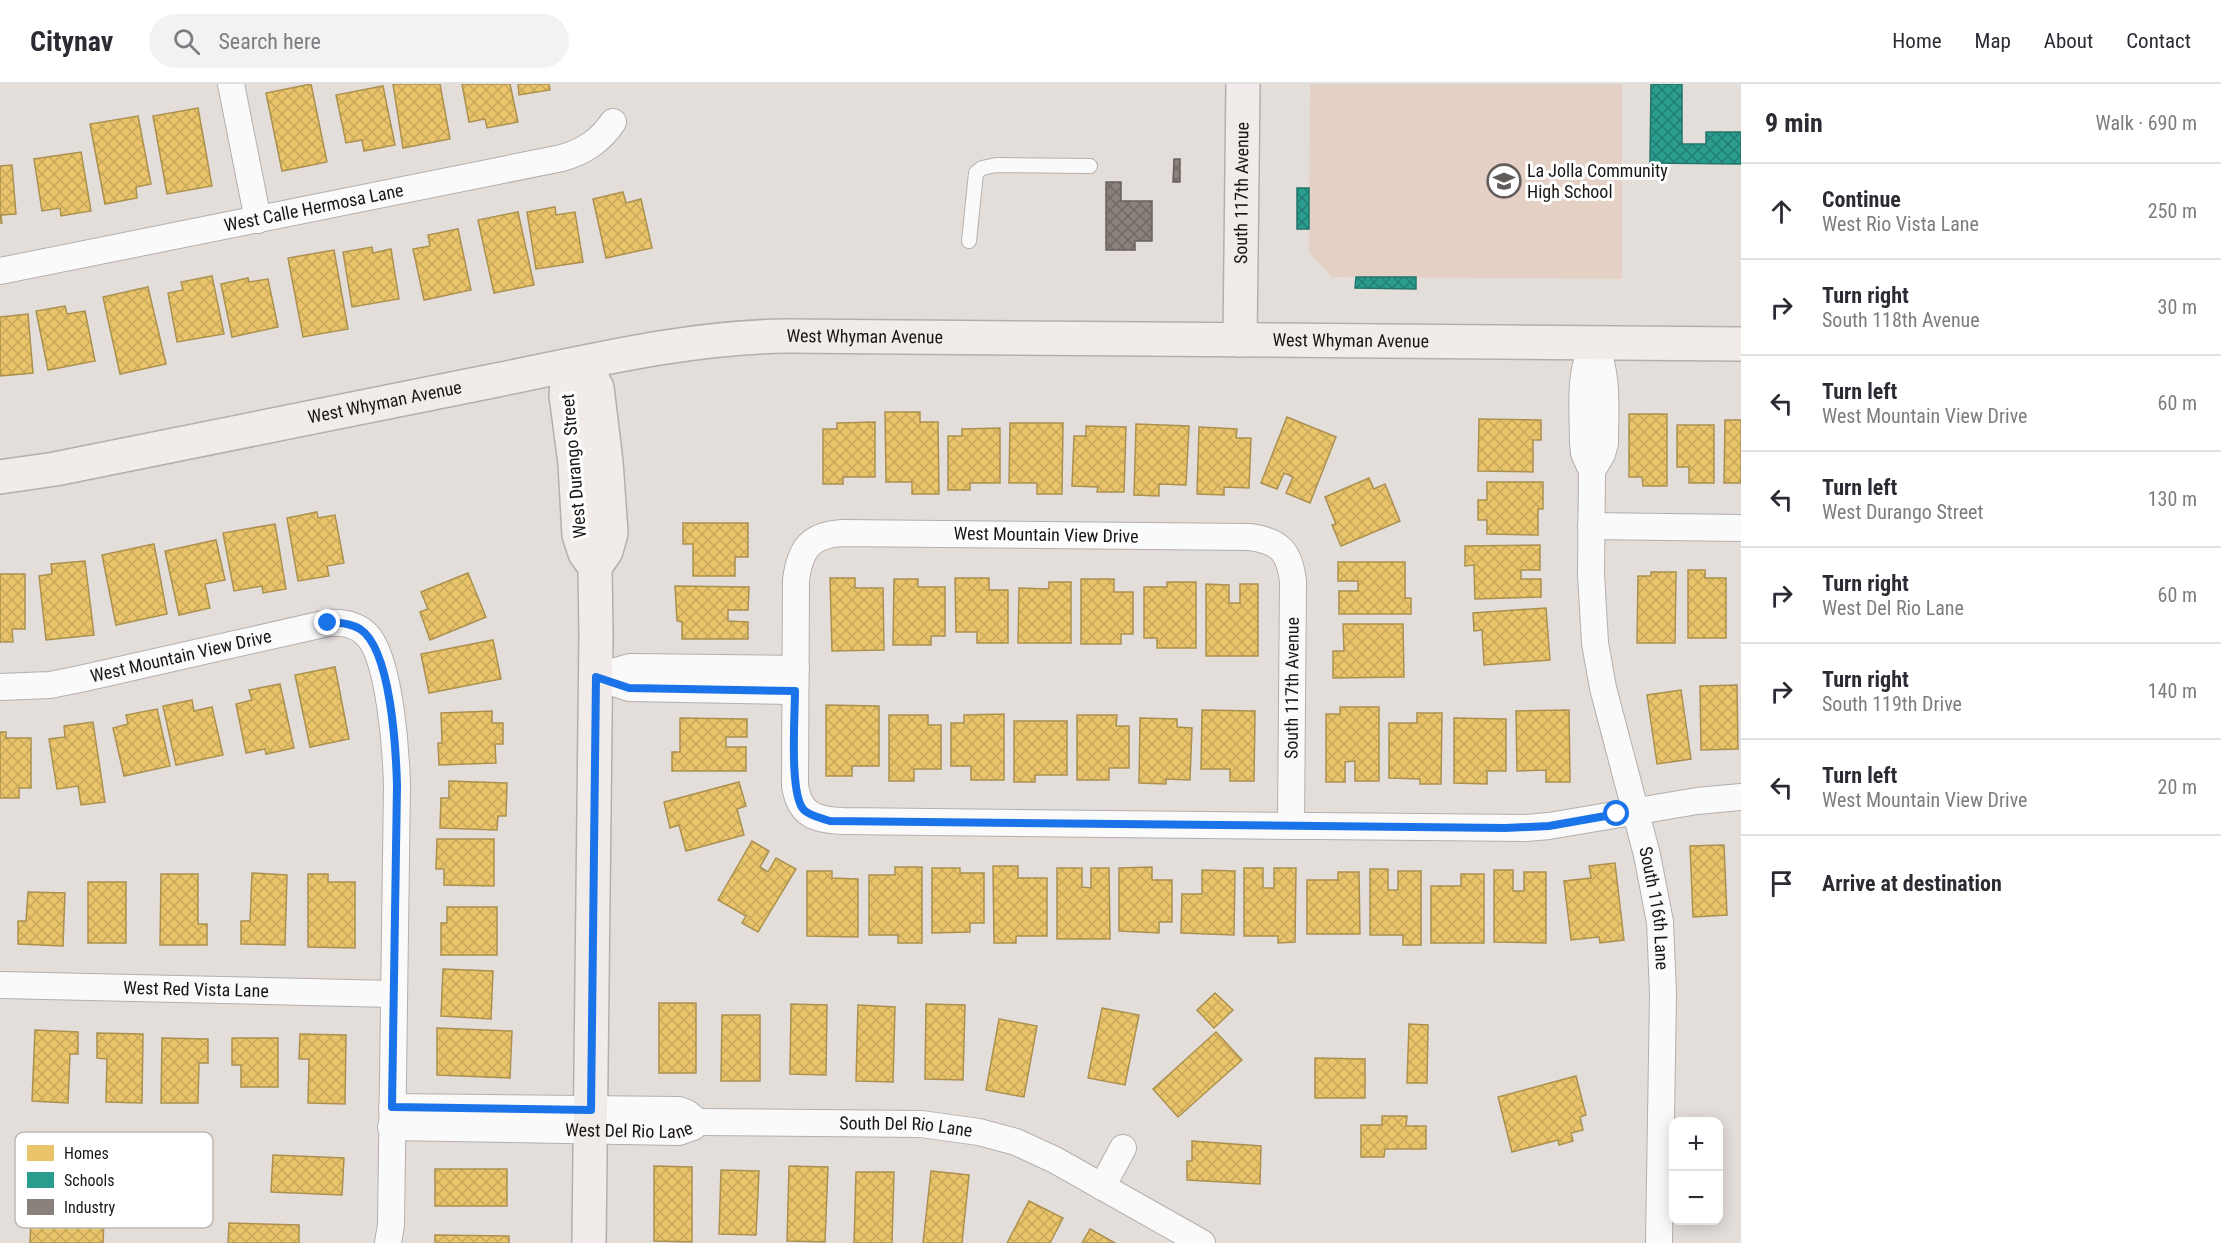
<!DOCTYPE html>
<meta charset="utf-8">
<style>
:root{--surface:#fff;--page:#f2f2f3;--text:#2b2b33;--muted:#7c7c81;--line:#e1e1e2}
body{margin:0;font-family:"Roboto Condensed",sans-serif;background:var(--page);color:var(--text)}
.controls{position:absolute;right:18px;bottom:18px;display:grid;overflow:hidden;border-radius:12px;box-shadow:0 3px 15px #0003}
.controls button{width:54px;height:54px;display:grid;place-items:center;padding:0;border:0;border-bottom:2px solid var(--line);background:var(--surface);color:var(--text);font:30px sans-serif}
.stop{position:absolute;width:18px;height:18px;margin:-14px;border:4px solid #1a73e8;border-radius:50%;background:#fff}
.stop.end{background:#1a73e8;border-color:#fff;box-shadow:0 2px 6px #0008}
.list{margin:0;padding:0;list-style:none}
h2{display:flex;justify-content:space-between;align-items:center;height:78px;margin:0;padding:0 24px;font-size:26px}
h2 small{font-size:20px;font-weight:400;color:var(--muted)}
.list li{display:grid;grid-template-columns:39px 1fr auto;gap:18px;align-items:center;box-sizing:border-box;height:96px;padding:0 24px;border-top:2px solid var(--line)}
.list b{display:block;font-size:22px;white-space:nowrap}
.list p{margin:0;font-size:20px;white-space:nowrap;color:var(--muted)}
.list em{font-size:20px;font-style:normal;color:var(--muted)}
.icon{flex:none;width:33px;height:33px;fill:none;stroke:currentColor;stroke-width:2;stroke-linecap:round;stroke-linejoin:round}
.map{position:relative;flex:none;width:1741px;height:1159px;overflow:hidden}
header{display:flex;align-items:center;gap:36px;box-sizing:border-box;height:84px;padding:0 30px;background:var(--surface);border-bottom:2px solid var(--line)}
header strong{font-size:28px}
nav{display:flex;gap:33px;margin-inline-start:auto;font-size:21px}
.search{width:420px;height:54px;background:var(--page);display:flex;align-items:center;gap:15px;box-sizing:border-box;padding:0 21px;border-radius:33px;color:var(--muted);font-size:22px}
main{display:flex}
aside{flex:1;background:var(--surface)}
.map>svg:first-child{display:block}
.green{fill:#e5d0c5}
.homes{fill:url(#homes-cross-hatch);stroke:#ab9050;stroke-width:1.5}
.schools{fill:url(#schools-cross-hatch);stroke:#25746a;stroke-width:1.5}
.industry{fill:url(#industry-cross-hatch);stroke:#68615d;stroke-width:1.5}
.lines{fill:none;stroke-linecap:round;stroke-linejoin:round}
.lane-casing{stroke:#b4afac;stroke-width:16}
.street-casing{stroke:#b4afac;stroke-width:28}
.secondary-casing{stroke:#b4afac;stroke-width:36}
.lane{stroke:#fbfafa;stroke-width:14}
.street{stroke:#fbfafa;stroke-width:26}
.secondary{stroke:#f1ecea;stroke-width:33}
.route{stroke:#1a73e8;stroke-width:8}
.labels{text-anchor:middle;stroke-width:6;stroke-linejoin:round;paint-order:stroke}
.poi-label{font-size:18px;fill:#1a1614;stroke:#fff;text-anchor:start}
.street-label{font-size:18px;fill:#1a1614;stroke:#fff}
.key{fill:#fff;stroke:#bab9b8;stroke-width:1.5}
.key-label{font-size:16px;fill:#1a1614}
</style>
<header>
<strong>Citynav</strong>
<div class="search"><svg class="icon" aria-label="search" viewBox="0 0 24 24"><circle cx="10" cy="10" r="6"/><path d="M15 15l6 6"/></svg>Search here</div>
<nav><a>Home</a><a>Map</a><a>About</a><a>Contact</a></nav>
</header>
<main>
<div class="map">
<svg width="1741" height="1159" viewBox="0 0 1741 1159">
<defs>
<pattern id="homes-cross-hatch" width="8" height="8" patternUnits="userSpaceOnUse" patternTransform="scale(1.5)"><rect width="8" height="8" fill="#e9c46a"/><path d="M0 0l8 8M0 8l8-8" fill="none" stroke="#c7a85b"/></pattern>
<pattern id="schools-cross-hatch" width="8" height="8" patternUnits="userSpaceOnUse" patternTransform="scale(1.5)"><rect width="8" height="8" fill="#2a9d8f"/><path d="M0 0l8 8M0 8l8-8" fill="none" stroke="#237f74"/></pattern>
<pattern id="industry-cross-hatch" width="8" height="8" patternUnits="userSpaceOnUse" patternTransform="scale(1.5)"><rect width="8" height="8" fill="#8a817c"/><path d="M0 0l8 8M0 8l8-8" fill="none" stroke="#706964"/></pattern>
</defs>
<rect width="100%" height="100%" fill="#e4dedb"/>
<!-- green -->
<polygon class="green" points="1310,0 1622,0 1622,195 1332,193 1309,169"/>
<!-- homes -->
<g class="homes">
<polygon points="311,0 327,78 282,87 266,9"/>
<polygon points="393,0 440,0 450,55 403,64"/>
<polygon points="462,0 510,0 518,38 487,44 485,35 469,38"/>
<polygon points="518,0 549,0 550,6 519,11"/>
<polygon points="383,2 395,61 364,67 362,56 346,59 336,11"/>
<polygon points="198,24 212,102 167,110 153,32"/>
<polygon points="138,32 151,100 136,103 137,114 105,120 90,40"/>
<polygon points="81,68 91,127 61,132 60,124 42,127 34,75"/>
<polygon points="12,81 16,130 1,131 2,139 0,139 0,82"/>
<polygon points="623,108 626,119 641,115 652,164 606,174 593,115"/>
<polygon points="555,123 556,131 575,128 583,178 536,185 527,128"/>
<polygon points="518,128 534,201 494,209 478,136"/>
<polygon points="458,145 471,206 424,216 413,165 430,162 428,151"/>
<polygon points="372,163 373,169 391,165 399,215 352,223 343,168"/>
<polygon points="334,166 348,245 303,253 288,174"/>
<polygon points="212,192 224,250 177,258 168,209 183,206 181,198"/>
<polygon points="248,194 249,198 268,195 278,243 232,253 221,200"/>
<polygon points="148,203 166,280 120,290 103,213"/>
<polygon points="65,222 67,230 85,227 95,277 48,286 36,227"/>
<polygon points="28,230 33,289 0,292 0,233"/>
<polygon points="885,328 920,328 920,338 938,338 939,410 912,410 912,398 886,398"/>
<polygon points="1629,330 1667,330 1667,402 1643,402 1642,393 1629,393"/>
<polygon points="1287,333 1336,353 1310,419 1286,409 1293,393 1284,389 1277,405 1261,399"/>
<polygon points="1479,335 1541,336 1541,356 1533,356 1533,388 1478,387"/>
<polygon points="1725,336 1741,336 1741,399 1724,399"/>
<polygon points="875,338 875,393 843,393 843,400 823,400 823,345 837,345 837,339"/>
<polygon points="1010,339 1063,339 1062,410 1037,410 1037,399 1009,399"/>
<polygon points="1136,340 1189,342 1186,401 1159,400 1159,412 1134,411"/>
<polygon points="1677,341 1714,341 1714,399 1689,399 1689,383 1677,383"/>
<polygon points="1086,342 1126,343 1124,408 1097,408 1098,403 1072,402 1074,352 1086,352"/>
<polygon points="1199,343 1237,345 1236,354 1251,354 1249,404 1224,403 1224,411 1197,410"/>
<polygon points="1000,344 1000,399 970,399 970,406 948,406 948,352 962,352 962,345"/>
<polygon points="1369,394 1374,405 1385,400 1400,437 1341,462 1332,441 1336,440 1325,413"/>
<polygon points="1487,398 1543,398 1543,425 1538,425 1538,451 1487,450 1487,436 1478,436 1478,416 1487,416"/>
<polygon points="317,428 318,434 335,431 344,479 327,482 329,492 298,497 287,434"/>
<polygon points="683,439 748,439 748,473 735,473 735,492 693,492 693,460 683,460"/>
<polygon points="275,440 286,505 263,509 262,502 234,507 223,449"/>
<polygon points="216,456 225,496 205,500 210,524 179,531 165,467"/>
<polygon points="154,460 167,530 116,541 102,471"/>
<polygon points="1540,461 1540,486 1521,486 1521,495 1541,495 1541,513 1475,515 1474,481 1465,482 1465,462"/>
<polygon points="85,477 94,551 46,556 39,492 52,490 51,480"/>
<polygon points="1338,478 1405,478 1405,514 1411,514 1411,530 1339,530 1339,507 1358,507 1358,497 1338,497"/>
<polygon points="1688,486 1705,486 1705,494 1726,494 1726,554 1688,554"/>
<polygon points="1651,488 1676,488 1675,559 1637,559 1638,492 1651,492"/>
<polygon points="468,489 486,533 430,556 420,528 428,525 421,508"/>
<polygon points="0,490 25,490 25,545 12,545 13,558 0,558"/>
<polygon points="830,494 855,494 855,504 883,504 884,566 832,567"/>
<polygon points="955,494 989,494 989,506 1008,506 1008,559 977,559 977,548 956,548"/>
<polygon points="894,495 918,495 918,503 945,503 945,552 931,552 931,561 893,561"/>
<polygon points="1081,495 1114,495 1114,508 1133,508 1133,550 1121,550 1121,560 1081,560"/>
<polygon points="1049,498 1071,498 1071,559 1018,559 1019,504 1049,505"/>
<polygon points="1167,498 1196,498 1196,564 1157,564 1157,554 1144,554 1144,503 1167,503"/>
<polygon points="1206,500 1229,501 1229,519 1240,519 1240,500 1258,500 1258,572 1206,572"/>
<polygon points="675,502 749,503 748,526 728,526 728,537 748,538 748,555 682,555 682,538 677,537"/>
<polygon points="1546,524 1550,576 1484,581 1482,546 1474,547 1473,529"/>
<polygon points="1343,540 1403,540 1404,593 1333,594 1333,567 1344,567"/>
<polygon points="493,556 501,595 429,609 421,570"/>
<polygon points="335,583 349,655 310,663 295,591"/>
<polygon points="280,600 294,664 266,670 265,665 246,669 236,620 252,616 249,606"/>
<polygon points="1737,601 1738,665 1701,666 1700,602"/>
<polygon points="1681,606 1691,675 1657,680 1647,611"/>
<polygon points="192,616 194,627 212,623 223,671 176,681 163,622"/>
<polygon points="826,621 879,622 879,682 852,682 852,692 826,692"/>
<polygon points="1340,623 1379,623 1379,697 1355,697 1355,677 1345,678 1345,698 1326,698 1326,630 1340,630"/>
<polygon points="157,625 170,682 124,692 113,644 128,640 126,631"/>
<polygon points="1202,626 1255,627 1254,697 1230,697 1230,685 1201,685"/>
<polygon points="1569,626 1570,698 1546,698 1546,686 1517,687 1516,627"/>
<polygon points="492,627 492,639 503,639 503,660 495,660 496,679 439,681 438,659 442,659 441,629"/>
<polygon points="1417,629 1442,629 1441,700 1420,700 1420,695 1389,694 1389,639 1417,639"/>
<polygon points="1004,630 1004,696 971,696 971,682 951,682 951,639 964,639 964,631"/>
<polygon points="889,631 928,631 928,641 941,641 941,685 914,685 914,697 889,697"/>
<polygon points="1077,631 1117,631 1116,642 1129,642 1129,684 1109,684 1109,696 1077,696"/>
<polygon points="680,634 747,635 747,653 726,653 726,663 746,663 746,687 672,687 672,668 680,668"/>
<polygon points="1140,634 1177,635 1177,643 1192,644 1190,696 1166,695 1166,700 1139,699"/>
<polygon points="1454,634 1506,635 1506,687 1487,687 1487,700 1454,699"/>
<polygon points="1014,637 1067,637 1067,691 1035,691 1035,698 1014,698"/>
<polygon points="93,638 105,718 81,721 78,702 57,705 49,655 65,653 64,642"/>
<polygon points="0,648 6,648 6,654 31,654 31,704 19,704 19,714 0,714"/>
<polygon points="449,697 507,699 506,732 498,732 497,746 440,744 441,714 449,714"/>
<polygon points="739,698 746,722 737,725 744,751 686,767 679,741 670,744 664,718"/>
<polygon points="437,755 494,755 494,802 444,801 444,785 436,785"/>
<polygon points="752,757 769,767 760,783 768,788 776,774 796,785 758,848 742,839 746,832 718,816"/>
<polygon points="1724,761 1727,831 1693,833 1690,762"/>
<polygon points="1615,779 1624,856 1600,859 1599,853 1571,856 1564,797 1591,794 1589,782"/>
<polygon points="993,782 1018,782 1018,794 1047,794 1047,852 1016,852 1016,859 994,859"/>
<polygon points="895,783 922,783 922,859 898,859 898,851 869,851 869,791 895,791"/>
<polygon points="1152,783 1152,796 1172,796 1172,838 1159,838 1159,849 1119,847 1119,784"/>
<polygon points="932,784 960,784 960,789 984,789 984,839 970,839 970,848 932,849"/>
<polygon points="1057,784 1082,784 1082,803 1091,804 1091,784 1109,784 1110,855 1057,855"/>
<polygon points="1244,784 1263,784 1263,804 1274,804 1274,784 1296,784 1295,858 1278,859 1278,852 1244,852"/>
<polygon points="1370,785 1388,785 1388,806 1398,806 1398,787 1421,787 1421,861 1403,861 1403,851 1370,851"/>
<polygon points="1202,786 1235,787 1234,851 1181,849 1182,810 1202,810"/>
<polygon points="1494,786 1513,786 1513,807 1524,807 1524,788 1546,788 1546,859 1494,858"/>
<polygon points="807,787 832,787 832,794 858,795 858,853 807,852"/>
<polygon points="1338,788 1359,788 1360,850 1307,850 1307,796 1338,796"/>
<polygon points="252,789 287,791 285,861 241,860 241,837 250,837"/>
<polygon points="161,790 198,790 198,840 207,840 207,861 160,861"/>
<polygon points="308,790 328,790 328,798 355,798 355,864 308,863"/>
<polygon points="1461,790 1484,790 1484,859 1431,859 1431,802 1461,802"/>
<rect x="88" y="798" width="38" height="61"/>
<polygon points="28,808 65,809 63,862 18,860 18,837 26,837"/>
<polygon points="447,823 497,823 497,871 441,871 441,839 447,839"/>
<polygon points="443,885 493,887 491,935 441,932"/>
<polygon points="1215,909 1233,926 1214,944 1197,926"/>
<rect x="659" y="919" width="37" height="70"/>
<polygon points="791,920 827,921 826,991 790,990"/>
<polygon points="926,920 965,921 963,996 925,995"/>
<polygon points="858,921 895,923 893,998 856,997"/>
<polygon points="1102,924 1139,931 1125,1001 1088,994"/>
<polygon points="722,931 760,931 760,997 721,997"/>
<polygon points="999,935 1037,942 1024,1013 986,1006"/>
<polygon points="1409,940 1428,941 1427,999 1407,999"/>
<polygon points="437,944 512,947 510,994 437,991"/>
<polygon points="35,946 78,948 78,970 70,970 68,1019 32,1017"/>
<polygon points="1216,948 1242,976 1178,1033 1153,1005"/>
<polygon points="97,949 143,950 142,1019 106,1018 107,975 97,974"/>
<polygon points="300,950 346,951 345,1020 308,1019 309,975 299,975"/>
<polygon points="162,954 208,955 208,979 199,979 198,1019 161,1019"/>
<polygon points="232,954 278,954 278,1003 241,1003 241,981 232,981"/>
<polygon points="1315,974 1365,975 1365,1014 1315,1014"/>
<polygon points="1576,992 1586,1031 1580,1033 1583,1046 1571,1049 1573,1057 1559,1061 1558,1056 1512,1068 1498,1013"/>
<polygon points="1382,1032 1407,1032 1406,1042 1426,1042 1426,1065 1385,1065 1384,1073 1361,1073 1361,1041 1382,1041"/>
<polygon points="1192,1057 1261,1062 1260,1100 1187,1096 1187,1077 1192,1077"/>
<polygon points="273,1071 344,1074 342,1111 271,1108"/>
<polygon points="654,1082 692,1083 692,1158 654,1157"/>
<polygon points="789,1082 828,1083 825,1158 787,1157"/>
<rect x="435" y="1085" width="72" height="37"/>
<polygon points="721,1086 759,1087 756,1151 719,1150"/>
<polygon points="931,1087 969,1091 962,1159 923,1159"/>
<polygon points="856,1088 894,1088 892,1159 854,1159"/>
<polygon points="1029,1117 1063,1134 1050,1159 1007,1159"/>
<polygon points="31,1133 104,1135 103,1159 30,1159"/>
<polygon points="229,1139 299,1141 299,1159 228,1159"/>
<polygon points="1090,1145 1115,1159 1082,1159"/>
<polygon points="435,1151 509,1152 509,1159 435,1159"/>
</g>
<!-- schools -->
<g class="schools">
<polygon points="1651,0 1682,0 1682,60 1706,60 1706,48 1741,48 1741,80 1650,79"/>
<rect x="1297" y="104" width="12" height="41"/>
<polygon points="1356,193 1416,193 1416,205 1355,204"/>
</g>
<!-- industry -->
<g class="industry">
<polygon points="1174,75 1180,75 1180,98 1173,98"/>
<polygon points="1106,98 1121,98 1121,117 1152,117 1152,157 1135,157 1135,166 1106,166"/>
</g>
<g class="lines">
<!-- lane casing -->
<g class="lane-casing">
<polyline id="lane" points="969,157 976,89 982,84 996,81 1090,82"/>
</g>
<!-- street casing -->
<g class="street-casing">
<g id="street">
<polyline points="231,0 258,136"/>
<path id="s1" d="M0,187L562,74C585,67 600,57 613,38"/>
<path id="s2" d="M1594,259C1578,289 1583,325 1583,359L1584,369L1592,387L1591,490L1595,559L1603,604L1647,771L1660,838L1663,910L1659,1159"/>
<path d="M1592,387L1602,370L1605,359C1605,325 1609,290 1594,259"/>
<polyline points="1591,442 1741,444"/>
<polyline points="596,593 630,583 796,585"/>
<polyline points="596,593 629,604 795,607"/>
<path id="s3" d="M0,603L50,601L80,595L328,539C343,538 356,540 367,551C390,575 396,668 397,701L391,1141L388,1159"/>
<path id="s4" d="M1291,742L1293,498C1290,468 1280,457 1250,453L842,449C810,451 800,465 796,496L795,702C800,731 815,736 843,737L1291,742H1317L1526,744L1549,742L1697,717L1741,713"/>
<path id="s5" d="M0,901L393,910"/>
<polyline points="392,1023 679,1026 687,1029 698,1038"/>
<path id="s6" d="M698,1038L921,1040L979,1048L1016,1058L1055,1076L1202,1159"/>
<path id="s7" d="M391,1043L679,1048L693,1043L698,1038"/>
<polyline points="1102,1103 1123,1064"/>
</g>
</g>
<!-- secondary casing -->
<g class="secondary-casing">
<g id="secondary">
<path id="s8" d="M1240,256L1243,0"/>
<path id="s9" d="M0,393L55,385C198,356 340,327 482,299C583,279 684,253 787,252L1741,260"/>
<polyline points="589,1159 596,551 595,483 585,469 579,451 575,379 566,311 567,300 577,280 592,295 597,304 606,378 611,449 606,467 595,483"/>
</g>
</g>
<!-- lane -->
<use href="#lane" class="lane"/>
<!-- street -->
<use href="#street" class="street"/>
<!-- secondary -->
<use href="#secondary" class="secondary"/>
</g>
<g class="lines">
<!-- route -->
<path class="route" d="M328,539C339,538 350,539 360,545C391,565 396,666 397,701L392,1023L591,1026L596,593L629,604L795,607C795,631 789,711 804,726C810,732 821,734 830,737L1505,744L1549,742L1617,730"/>
</g>
<!-- icons -->
<defs>
<g id="school-ring" transform="scale(1.725)"><circle r="9.5" fill="#fff" stroke="#615c5a" stroke-width="1.5"/><path d="M0-5L7-2L0 1L-7-2ZM-4 1L0 2.5L4 1V4Q0 6-4 4Z" fill="#615c5a"/></g>
</defs>
<g fill-rule="evenodd">
<use href="#school-ring" x="1504" y="97"/>
</g>
<g class="labels">
<!-- poi labels -->
<g class="poi-label">
<text x="1527" y="93">La Jolla Community<tspan x="1527" dy="21">High School</tspan></text>
</g>
<!-- street labels -->
<g class="street-label">
<text dy="6" stroke="none"><textPath href="#s8" startOffset="147">South 117th Avenue</textPath></text>
<text dy="6" stroke="none"><textPath href="#s1" startOffset="320">West Calle Hermosa Lane</textPath></text>
<text dy="6" stroke="none"><textPath href="#s9" startOffset="878">West Whyman Avenue</textPath></text>
<text dy="6" stroke="none"><textPath href="#s9" startOffset="1364">West Whyman Avenue</textPath></text>
<text dy="6" stroke="none"><textPath href="#s9" startOffset="392">West Whyman Avenue</textPath></text>
<text transform="translate(574 382) rotate(-95)" y="6">West Durango Street</text>
<text transform="translate(1046 451) rotate(1)" y="6">West Mountain View Drive</text>
<text dy="6" stroke="none"><textPath href="#s3" startOffset="184">West Mountain View Drive</textPath></text>
<text dy="6" stroke="none"><textPath href="#s4" startOffset="138">South 117th Avenue</textPath></text>
<text dy="6" stroke="none"><textPath href="#s2" startOffset="576">South 116th Lane</textPath></text>
<text dy="6" stroke="none"><textPath href="#s5" startOffset="196">West Red Vista Lane</textPath></text>
<text dy="6" stroke="none"><textPath href="#s7" startOffset="238">West Del Rio Lane</textPath></text>
<text dy="6" stroke="none"><textPath href="#s6" startOffset="208">South Del Rio Lane</textPath></text>
</g>
</g>
<!-- legend -->
<rect x="15" y="1048" width="198" height="96" rx="9" class="key"/>
<rect x="27" y="1061" width="27" height="16" fill="#e9c46a"/>
<rect x="27" y="1088" width="27" height="16" fill="#2a9d8f"/>
<rect x="27" y="1115" width="27" height="16" fill="#8a817c"/>
<g class="key-label">
<text x="64" y="1075">Homes</text>
<text x="64" y="1102">Schools</text>
<text x="64" y="1129">Industry</text>
</g>
</svg>
<div class="controls">
<button>+</button>
<button>−</button>
</div>
<div class="stop" style="left:1617px;top:730px"></div>
<div class="stop end" style="left:328px;top:539px"></div>
</div>
<aside>
<h2>9 min<small>Walk · 690 m</small></h2>
<ul class="list">
<li><svg class="icon" aria-label="ahead" viewBox="0 0 24 24"><path d="M12 20V5M6 11l6-6 6 6"/></svg><div><b>Continue</b><p>West Rio Vista Lane</p></div><em>250 m</em></li>
<li><svg class="icon" aria-label="right" viewBox="0 0 24 24"><path d="M7 20v-9h11M14 6l5 5-5 5"/></svg><div><b>Turn right</b><p>South 118th Avenue</p></div><em>30 m</em></li>
<li><svg class="icon" aria-label="left" viewBox="0 0 24 24"><path d="M17 20v-9H6M10 6l-5 5 5 5"/></svg><div><b>Turn left</b><p>West Mountain View Drive</p></div><em>60 m</em></li>
<li><svg class="icon" aria-label="left" viewBox="0 0 24 24"><path d="M17 20v-9H6M10 6l-5 5 5 5"/></svg><div><b>Turn left</b><p>West Durango Street</p></div><em>130 m</em></li>
<li><svg class="icon" aria-label="right" viewBox="0 0 24 24"><path d="M7 20v-9h11M14 6l5 5-5 5"/></svg><div><b>Turn right</b><p>West Del Rio Lane</p></div><em>60 m</em></li>
<li><svg class="icon" aria-label="right" viewBox="0 0 24 24"><path d="M7 20v-9h11M14 6l5 5-5 5"/></svg><div><b>Turn right</b><p>South 119th Drive</p></div><em>140 m</em></li>
<li><svg class="icon" aria-label="left" viewBox="0 0 24 24"><path d="M17 20v-9H6M10 6l-5 5 5 5"/></svg><div><b>Turn left</b><p>West Mountain View Drive</p></div><em>20 m</em></li>
<li><svg class="icon" aria-label="arrive" viewBox="0 0 24 24"><path d="M6 21V4h12l-3 4 3 4H6"/></svg><div><b>Arrive at destination</b></div></li>
</ul>
</aside>
</main>
